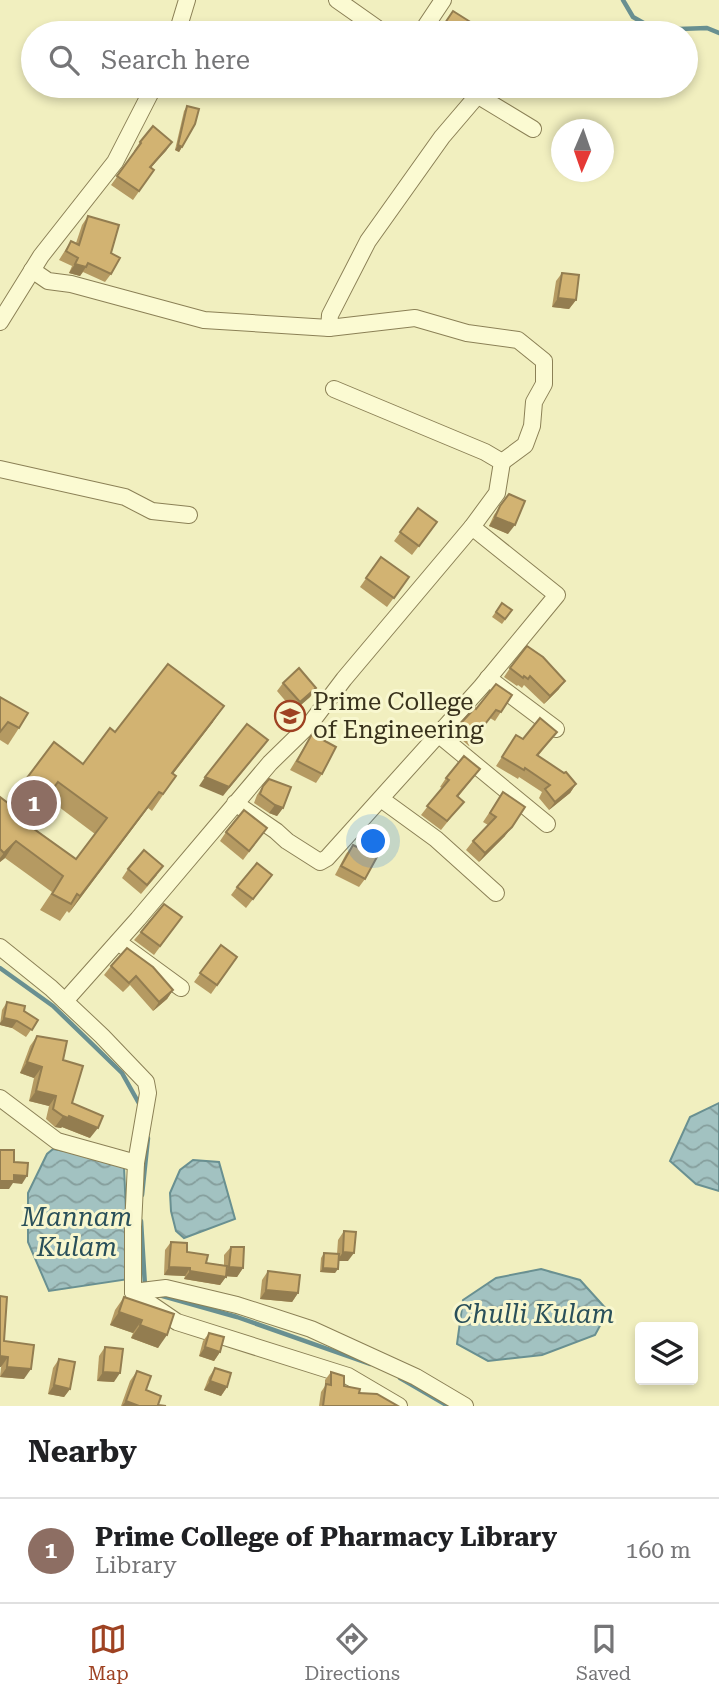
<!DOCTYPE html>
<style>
:root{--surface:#fff;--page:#f2f2f2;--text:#202124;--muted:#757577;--line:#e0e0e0;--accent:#9e4222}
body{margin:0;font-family:"Roboto Serif",serif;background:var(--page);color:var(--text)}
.controls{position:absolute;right:21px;bottom:21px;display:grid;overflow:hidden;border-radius:7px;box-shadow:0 4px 10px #0003}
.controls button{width:63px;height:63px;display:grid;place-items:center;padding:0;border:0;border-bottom:2px solid var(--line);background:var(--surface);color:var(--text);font:35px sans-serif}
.compass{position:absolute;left:551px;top:119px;width:63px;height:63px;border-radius:50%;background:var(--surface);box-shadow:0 4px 10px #0003;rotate:182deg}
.you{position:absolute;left:374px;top:842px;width:24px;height:24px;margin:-18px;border:5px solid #fff;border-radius:50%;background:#1a73e8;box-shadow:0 0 0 10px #1a73e833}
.badge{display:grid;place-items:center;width:46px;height:46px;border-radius:50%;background:var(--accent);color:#fff;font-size:23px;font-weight:700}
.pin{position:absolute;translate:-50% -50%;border:4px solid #fff;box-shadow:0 2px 7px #0006}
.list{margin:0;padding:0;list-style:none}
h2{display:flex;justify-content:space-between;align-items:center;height:91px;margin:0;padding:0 28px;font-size:30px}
h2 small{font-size:23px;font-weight:400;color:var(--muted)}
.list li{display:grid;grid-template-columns:46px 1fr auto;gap:21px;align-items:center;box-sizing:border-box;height:105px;padding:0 28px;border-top:2px solid var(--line)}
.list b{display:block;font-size:26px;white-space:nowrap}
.list p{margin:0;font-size:23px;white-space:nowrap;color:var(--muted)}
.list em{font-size:23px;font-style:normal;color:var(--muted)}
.icon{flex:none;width:38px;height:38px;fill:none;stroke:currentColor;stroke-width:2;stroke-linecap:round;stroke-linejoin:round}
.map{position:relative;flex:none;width:719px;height:1406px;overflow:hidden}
.search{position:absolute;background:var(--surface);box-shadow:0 4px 10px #0003;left:21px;right:21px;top:21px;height:77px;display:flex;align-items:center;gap:18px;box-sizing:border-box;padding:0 24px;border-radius:38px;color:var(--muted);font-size:26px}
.sheet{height:196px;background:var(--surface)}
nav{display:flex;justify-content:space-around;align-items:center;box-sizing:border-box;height:98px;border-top:2px solid var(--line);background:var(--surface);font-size:19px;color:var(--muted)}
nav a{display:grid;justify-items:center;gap:4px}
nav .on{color:var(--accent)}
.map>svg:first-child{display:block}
.water{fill:url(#water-waves);stroke:#699091;stroke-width:2}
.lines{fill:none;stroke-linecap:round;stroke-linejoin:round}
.stream{stroke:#699091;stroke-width:4.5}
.minor-casing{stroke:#8b8056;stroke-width:18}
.minor{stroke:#fbfad2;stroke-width:16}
.wall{fill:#b59a62;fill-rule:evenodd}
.shaded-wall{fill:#937d50}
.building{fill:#d2b372;stroke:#937d50;stroke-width:2;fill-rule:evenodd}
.labels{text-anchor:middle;stroke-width:6;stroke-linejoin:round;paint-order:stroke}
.poi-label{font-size:24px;fill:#39321c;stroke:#f8f7cf;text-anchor:start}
.water-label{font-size:26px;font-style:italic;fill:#2a505a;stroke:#f8f7cf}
</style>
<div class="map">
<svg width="719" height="1406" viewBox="0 0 719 1406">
<defs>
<pattern id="water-waves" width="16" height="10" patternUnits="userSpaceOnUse" patternTransform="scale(1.75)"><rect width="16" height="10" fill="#a2c2c1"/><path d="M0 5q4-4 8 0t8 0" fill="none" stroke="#859e9c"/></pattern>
</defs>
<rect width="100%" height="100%" fill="#f1efbf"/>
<!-- water -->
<g class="water">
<polygon points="719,1103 719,1191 696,1184 670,1161 690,1117"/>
<polygon points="53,1149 87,1155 124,1167 129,1279 49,1291 28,1242 28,1193 47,1154"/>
<polygon points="193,1160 219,1162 235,1219 184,1238 176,1231 171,1211 170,1193 180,1170"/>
<polygon points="541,1269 580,1280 608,1311 595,1335 542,1355 488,1361 457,1344 463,1300 496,1278"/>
</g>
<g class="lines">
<!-- stream -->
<g class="stream">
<polyline points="623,0 633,17 649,26 679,29 707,28 719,33"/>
<polyline points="0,968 53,1006 122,1073 141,1107"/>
<polyline points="142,1195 148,1138"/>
<polyline points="141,1221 145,1286"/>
<polyline points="159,1295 237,1317 370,1364"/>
<polyline points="400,1378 448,1406"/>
</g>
<!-- minor casing -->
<g class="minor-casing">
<g id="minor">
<polyline points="337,0 384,33"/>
<polyline points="177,33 187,0"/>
<polyline points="421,33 443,0"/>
<polyline points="462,86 533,129"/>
<polyline points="32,270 48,281 71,284 204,320 329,328 415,318 467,333 518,340 544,361 544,384 534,402 532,426 525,445 502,462"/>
<polyline points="0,322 41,256 115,162 154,86"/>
<polyline points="329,328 330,315 368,241 442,137 477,96"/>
<polyline points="334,389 485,452 502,462 497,493 472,527"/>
<polyline points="0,469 125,497 152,511 189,515"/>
<polyline points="488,678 556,729"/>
<polyline points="438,734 547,824"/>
<polyline points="381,799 436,839 496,893"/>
<polyline points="118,942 181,988"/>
<polyline points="0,947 51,988 102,1036 146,1082 148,1093 136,1163 133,1227 133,1292"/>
<polyline points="65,1001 138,919 270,763 310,724 344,679 472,527 557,595 481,687 327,858 320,862 287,841 276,831 235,803"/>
<polyline points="0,1098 57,1141 136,1163"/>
<polyline points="133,1292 166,1288 237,1305 311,1329 416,1377 465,1406"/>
<polyline points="133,1292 177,1322 348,1376 399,1406"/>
</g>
</g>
<!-- minor -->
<use href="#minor" class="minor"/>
</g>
<!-- wall -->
<g class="wall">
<polygon points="187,106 182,147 179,152 175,150 184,111"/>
<polygon points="140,142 172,142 151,168 154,170 133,200 111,185 135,152 134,151"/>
<polygon points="88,216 111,253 111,274 105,282 83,272 80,276 69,273 72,266 59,260 71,241 76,243 82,225"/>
<polygon points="562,273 576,300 569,309 552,307 556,281"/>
<polygon points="509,494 508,534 489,526 494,515"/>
<polygon points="418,508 437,522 412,555 394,541"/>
<polygon points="381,557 409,577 387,607 360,587"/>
<polygon points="502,603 512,610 502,624 492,617"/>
<polygon points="510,668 559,689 544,704 524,685 522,688 518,685 517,686 504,677"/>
<polygon points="283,683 316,688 310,697 294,711 277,691"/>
<polygon points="512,695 495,721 490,718 469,746 454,733 460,724 476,709"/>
<polygon points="0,697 19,728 8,745 0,740"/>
<path d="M213,722L173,774L176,776L152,811L148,808L69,913L67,911L60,921L40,910L52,892L5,858L0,862V797L8,803L83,764L115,732ZM47,798L95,834L76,859L28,824Z"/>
<polygon points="557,732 538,756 576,784 570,793 549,810 539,798 542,792 519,777 518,779 496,766 516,735 523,739"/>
<polygon points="312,734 322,774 316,783 290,770"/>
<polygon points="480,769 458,797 457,810 441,830 421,815 442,788 440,787 446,778"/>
<polygon points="263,786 283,808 277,816 269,813 254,803 257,795"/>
<polygon points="503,792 505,836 479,862 466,850 473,841 488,825 483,822"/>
<polygon points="267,828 243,860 220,841 226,832"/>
<polygon points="353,845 365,879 359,887 335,875 346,854"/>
<polygon points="128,869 157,875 141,894 122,878"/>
<polygon points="272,875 246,908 231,895 237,887"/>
<polygon points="182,917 154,955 134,940 141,932"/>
<polygon points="221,945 237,957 211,994 194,982"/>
<polygon points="111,966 173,990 167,999 153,1011 130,985 123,992 104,975"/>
<polygon points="7,1002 38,1020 26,1037 12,1028 0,1025 2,1010"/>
<polygon points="37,1036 63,1060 72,1103 90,1138 62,1127 61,1128 55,1127 46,1119 49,1106 29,1101 34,1078 20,1073 30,1046"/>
<polygon points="344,1231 348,1261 339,1261 335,1273 320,1272 321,1258 324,1253 337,1254 338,1240"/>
<polygon points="171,1242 206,1263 224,1265 224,1255 231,1247 243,1268 237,1277 226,1276 220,1285 184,1279 185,1276 164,1275 165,1250"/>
<polygon points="268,1271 298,1293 292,1302 260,1299 262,1280"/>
<polygon points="124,1297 174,1314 158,1348 131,1338 133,1333 110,1325 115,1310"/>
<polygon points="209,1333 220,1352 214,1361 199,1356 203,1341"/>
<polygon points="4,1341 24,1379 0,1377"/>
<polygon points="105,1347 114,1382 97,1381 99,1356"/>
<polygon points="59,1359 70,1389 64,1397 48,1394 53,1368"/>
<polygon points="215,1368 227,1387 221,1396 204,1390 209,1377"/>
<polygon points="137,1371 146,1390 158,1405 166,1406 121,1406 130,1381"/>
<polygon points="331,1372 344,1386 398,1406 319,1406 321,1392 325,1386 325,1380"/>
</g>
<!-- shaded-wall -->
<g class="shaded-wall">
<polygon points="172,142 166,151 143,176 150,167"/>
<polygon points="178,145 182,147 179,152 175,150"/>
<polygon points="75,264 86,267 80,276 69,273"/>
<polygon points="558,298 576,300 569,309 552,307"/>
<polygon points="495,517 515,525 508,534 489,526"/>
<polygon points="565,681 559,689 544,704 550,696"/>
<polygon points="316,688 310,697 294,711 300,702"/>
<polygon points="224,706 213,722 161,789 172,773"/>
<polygon points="268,740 223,796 199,786 205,777"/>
<polygon points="576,784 570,793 549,810 555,802"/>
<polygon points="159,792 148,808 69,913 80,896"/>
<polygon points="275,805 283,808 277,816 269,813"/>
<polygon points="512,827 505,836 479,862 485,853"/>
<polygon points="16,841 5,858 0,862 0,858 4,853"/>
<polygon points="173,990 167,999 153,1011 159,1002"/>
<polygon points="4,1018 17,1021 12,1028 0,1025 0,1023"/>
<polygon points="27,1062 42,1067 34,1078 20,1073"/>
<polygon points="36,1091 56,1096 49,1106 29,1101"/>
<polygon points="63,1116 69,1116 98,1128 90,1138 62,1127 61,1128 55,1127"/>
<polygon points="14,1175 27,1176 22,1184 13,1183 9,1189 0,1189 0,1181"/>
<polygon points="343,1252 354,1253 348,1261 337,1261"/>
<polygon points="169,1267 190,1268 185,1276 164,1275"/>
<polygon points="229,1267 243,1268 237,1277 223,1276"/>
<polygon points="323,1268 338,1269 335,1273 320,1272"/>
<polygon points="190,1271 226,1277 220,1285 184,1279"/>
<polygon points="266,1290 298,1293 292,1302 260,1299"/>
<polygon points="119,1312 142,1320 133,1333 110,1325"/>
<polygon points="140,1325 167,1335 158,1348 131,1338"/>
<polygon points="205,1347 220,1352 214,1361 199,1356"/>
<polygon points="0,1356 8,1357 1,1367 0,1367"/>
<polygon points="7,1367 31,1369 24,1379 0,1377"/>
<polygon points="103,1372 120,1373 114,1382 97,1381"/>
<polygon points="210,1381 227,1387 221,1396 204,1390"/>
<polygon points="54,1385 70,1389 64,1397 48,1394"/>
<polygon points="126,1401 139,1406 122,1406"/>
</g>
<!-- building -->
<g class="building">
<polygon points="453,11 472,23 466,33 439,32"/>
<polygon points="187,106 199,109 195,124 182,147 178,145"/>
<polygon points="153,126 172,142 150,167 154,170 139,191 117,176 141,143 140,142"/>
<polygon points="88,216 119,225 111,253 120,258 111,274 88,263 86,267 75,264 78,258 66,251 71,241 79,245"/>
<polygon points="562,273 579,275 576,300 558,298"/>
<polygon points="509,494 525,501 515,525 495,517 500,506"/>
<polygon points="418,508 437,522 419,546 400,532"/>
<polygon points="381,557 409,577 394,598 366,578"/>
<polygon points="502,603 512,610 505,619 496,612"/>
<polygon points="527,646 543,657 565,681 550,696 530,676 528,679 524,676 523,678 510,668"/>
<path d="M168,664L224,706L172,773L176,776L163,794L159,792L80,896L77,894L71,904L52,894L63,876L16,841L4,853L0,849V797L8,803L54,742L83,764L110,728L115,732ZM58,782L107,818L76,859L27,824Z"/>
<polygon points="299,668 316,688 300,702 283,683"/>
<polygon points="496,684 512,695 501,712 496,710 475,737 460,724 475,708 476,709"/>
<polygon points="0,697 28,713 19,728 8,722 0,732"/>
<polygon points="540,718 557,732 537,755 564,773 566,772 576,784 555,802 545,789 550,785 525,768 524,770 502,757 516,735 523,739"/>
<polygon points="247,724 268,740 229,787 205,777"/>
<polygon points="312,734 336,747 322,774 297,761"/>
<polygon points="464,756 480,769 457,796 464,802 447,821 427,806 449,780 446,778"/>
<polygon points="269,779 291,787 283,808 275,805 260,794 263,786"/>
<polygon points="503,792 525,807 512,827 485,853 473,841 496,817 490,813"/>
<polygon points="244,810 267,828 249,851 226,832"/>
<polygon points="353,845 377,857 365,879 341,866"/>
<polygon points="144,850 163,866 147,885 128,869"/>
<polygon points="257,863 272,875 253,899 237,887"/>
<polygon points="164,904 182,917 160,946 141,932"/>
<polygon points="221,945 237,957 217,985 200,973"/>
<polygon points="127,948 153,967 173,990 159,1002 136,976 129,983 111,966"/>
<polygon points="7,1002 25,1006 24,1011 38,1020 32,1030 17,1021 4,1018"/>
<polygon points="37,1036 67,1041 63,1060 83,1066 72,1103 103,1116 98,1128 69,1116 68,1118 63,1116 53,1109 56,1096 36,1091 42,1067 27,1062"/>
<polygon points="0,1150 14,1150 14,1162 28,1163 27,1176 14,1175 14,1181 0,1181"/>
<polygon points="344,1231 356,1232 354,1253 343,1252"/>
<polygon points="171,1242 187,1243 187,1252 208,1255 206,1263 227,1266 226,1277 190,1271 190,1268 169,1267"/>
<polygon points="231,1247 244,1247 243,1268 229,1267"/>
<polygon points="324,1253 339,1254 338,1269 323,1268"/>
<polygon points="268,1271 300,1275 298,1293 266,1290"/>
<polygon points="0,1296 7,1297 4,1341 34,1345 31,1369 7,1367 8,1357 0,1356"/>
<polygon points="124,1297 174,1314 167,1335 140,1325 142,1320 119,1312"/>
<polygon points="209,1333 224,1337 220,1352 205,1347"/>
<polygon points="105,1347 123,1349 120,1373 103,1372"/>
<polygon points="59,1359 75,1362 70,1389 54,1385"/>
<polygon points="215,1368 231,1373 227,1387 210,1381"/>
<polygon points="137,1371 151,1376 146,1390 161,1396 158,1405 166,1406 139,1406 126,1401"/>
<polygon points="331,1372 344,1376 344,1386 360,1389 359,1393 377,1394 398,1406 323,1406 326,1384 331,1385"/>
</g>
<!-- icons -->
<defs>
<g id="university-ring" transform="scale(1.575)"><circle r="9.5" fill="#f8f7cf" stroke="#9e4222" stroke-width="1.5"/><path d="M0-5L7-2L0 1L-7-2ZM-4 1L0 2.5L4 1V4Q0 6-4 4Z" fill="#9e4222"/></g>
</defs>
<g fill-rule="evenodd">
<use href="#university-ring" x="290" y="716"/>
</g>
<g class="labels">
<!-- poi labels -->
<g class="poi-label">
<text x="313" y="710">Prime College<tspan x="313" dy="28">of Engineering</tspan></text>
</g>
<!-- water labels -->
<g class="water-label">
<text x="77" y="1226">Mannam<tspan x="77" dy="30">Kulam</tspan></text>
<text x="534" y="1323">Chulli Kulam</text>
</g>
</g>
</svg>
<div class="controls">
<button><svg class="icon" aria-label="layers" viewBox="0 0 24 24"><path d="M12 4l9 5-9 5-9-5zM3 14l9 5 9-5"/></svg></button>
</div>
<svg class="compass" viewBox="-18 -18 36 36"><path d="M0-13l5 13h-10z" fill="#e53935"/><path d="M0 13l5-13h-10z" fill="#757577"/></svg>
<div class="you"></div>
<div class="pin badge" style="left:34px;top:803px;background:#8d6e63">1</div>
<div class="search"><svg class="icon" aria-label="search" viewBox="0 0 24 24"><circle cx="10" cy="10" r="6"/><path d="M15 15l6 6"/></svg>Search here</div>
</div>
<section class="sheet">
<h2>Nearby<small></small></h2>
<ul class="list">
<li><span class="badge" style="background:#8d6e63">1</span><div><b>Prime College of Pharmacy Library</b><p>Library</p></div><em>160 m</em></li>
</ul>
</section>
<nav>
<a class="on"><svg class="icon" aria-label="map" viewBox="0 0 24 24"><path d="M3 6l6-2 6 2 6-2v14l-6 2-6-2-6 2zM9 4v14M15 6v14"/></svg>Map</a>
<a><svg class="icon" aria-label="directions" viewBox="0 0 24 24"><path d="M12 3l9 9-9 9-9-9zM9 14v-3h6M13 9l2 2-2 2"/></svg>Directions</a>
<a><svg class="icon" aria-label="saved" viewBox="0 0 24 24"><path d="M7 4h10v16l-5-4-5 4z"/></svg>Saved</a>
</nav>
